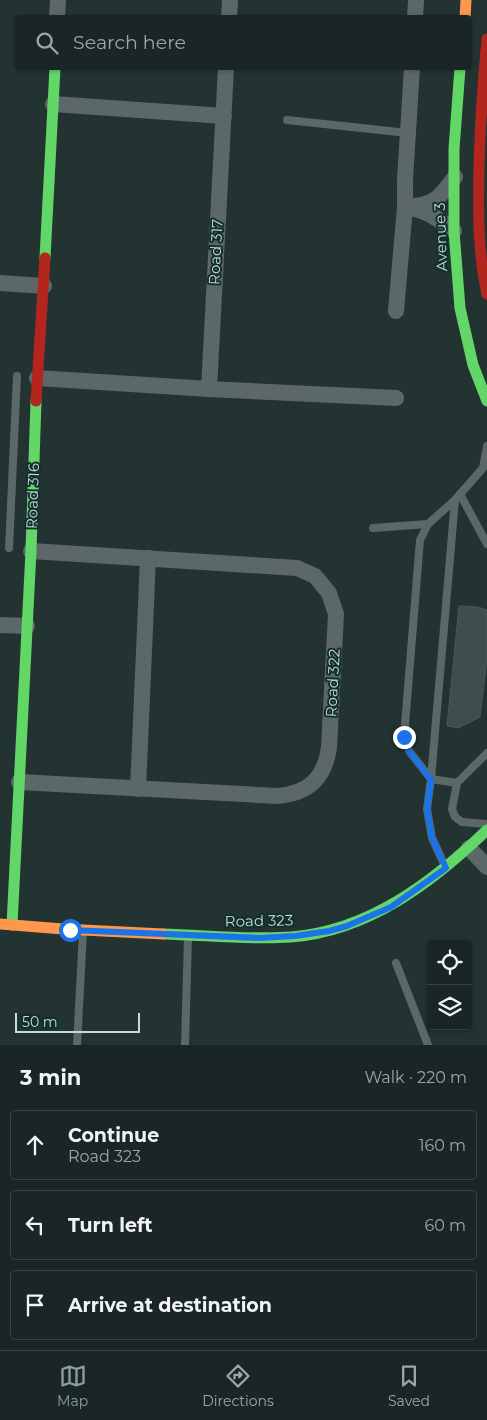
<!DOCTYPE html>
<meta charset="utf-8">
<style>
:root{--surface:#1a2625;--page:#232e2d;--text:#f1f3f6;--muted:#9fa5a7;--line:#384342;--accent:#8f9f9e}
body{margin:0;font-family:Montserrat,sans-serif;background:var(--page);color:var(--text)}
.controls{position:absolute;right:15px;bottom:15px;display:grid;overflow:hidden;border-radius:5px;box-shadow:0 1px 4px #0004}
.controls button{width:45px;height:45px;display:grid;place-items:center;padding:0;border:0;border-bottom:1px solid var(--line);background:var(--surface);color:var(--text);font:25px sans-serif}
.scale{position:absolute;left:15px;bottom:12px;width:125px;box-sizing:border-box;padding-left:5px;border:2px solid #c9d9d8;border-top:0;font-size:14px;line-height:18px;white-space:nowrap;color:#c9d9d8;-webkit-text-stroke:4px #112f2d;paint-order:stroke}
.stop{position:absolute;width:15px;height:15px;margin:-11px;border:4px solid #1a73e8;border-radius:50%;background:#fff}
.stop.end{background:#1a73e8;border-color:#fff;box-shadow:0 1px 5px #0008}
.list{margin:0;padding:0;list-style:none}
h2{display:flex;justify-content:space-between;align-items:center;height:65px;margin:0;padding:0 20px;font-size:21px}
h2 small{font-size:16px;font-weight:400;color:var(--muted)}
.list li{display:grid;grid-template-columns:32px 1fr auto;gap:15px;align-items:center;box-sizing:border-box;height:70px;margin:0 10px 10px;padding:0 10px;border:1px solid var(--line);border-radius:5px}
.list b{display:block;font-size:19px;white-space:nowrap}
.list p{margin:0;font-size:16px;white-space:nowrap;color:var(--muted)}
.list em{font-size:16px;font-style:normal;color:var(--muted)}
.icon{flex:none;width:28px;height:28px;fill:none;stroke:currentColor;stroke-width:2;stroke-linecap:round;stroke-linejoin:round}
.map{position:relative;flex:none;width:487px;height:1045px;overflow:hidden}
.search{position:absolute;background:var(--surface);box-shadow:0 1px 4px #0004;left:15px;right:15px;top:15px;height:55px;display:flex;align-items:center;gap:12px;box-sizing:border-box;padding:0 18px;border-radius:5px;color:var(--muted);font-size:19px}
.sheet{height:305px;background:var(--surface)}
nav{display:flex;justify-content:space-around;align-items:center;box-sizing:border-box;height:70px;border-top:1px solid var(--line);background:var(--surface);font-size:14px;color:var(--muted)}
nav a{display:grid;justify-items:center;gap:2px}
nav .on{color:var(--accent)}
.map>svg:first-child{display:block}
.building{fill:#3f4d4c;stroke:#4a5856}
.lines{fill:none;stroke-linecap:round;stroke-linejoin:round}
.lane{stroke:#5b6867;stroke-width:8}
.street{stroke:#5b6867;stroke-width:16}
.fast{stroke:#63d668;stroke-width:11}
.slow{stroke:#ff974d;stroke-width:11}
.jam{stroke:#b3261e;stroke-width:11}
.route{stroke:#1a73e8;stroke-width:6}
.labels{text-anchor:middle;stroke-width:4;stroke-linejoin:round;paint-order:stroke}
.street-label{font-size:15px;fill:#c9d9d8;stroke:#112f2d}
</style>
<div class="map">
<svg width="487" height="1045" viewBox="0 0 487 1045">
<rect width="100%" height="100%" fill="#223331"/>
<!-- building -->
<polygon class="building" points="459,606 478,607 487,610 487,658 480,717 458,728 447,726"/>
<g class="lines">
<!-- lane -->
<g class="lane">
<polyline points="287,120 408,133"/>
<polyline points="460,494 487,544"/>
<polyline points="455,500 428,524 420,540 404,737 409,751 431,779 457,783"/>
<polyline points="373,528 428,524"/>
<polyline points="9,548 17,376"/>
<polyline points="486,824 462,822 455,817 452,809 457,783 487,753"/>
<polyline points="445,866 432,838 427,809 431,779 455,500 483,468 487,446"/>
<polyline points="396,963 428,1045"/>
<polyline points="77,1045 83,932"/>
<polyline points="185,1045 188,937"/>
</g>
<!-- street -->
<g class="street">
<polyline points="57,18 58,0"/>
<polyline points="229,18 230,0"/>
<polyline points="415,18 416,0"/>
<polyline points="53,104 224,116"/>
<path d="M405,207C434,205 438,200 455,177"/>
<path d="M410,208C430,212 438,219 454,231"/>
<polyline points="0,283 44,286"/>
<polyline points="396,311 405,207 405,179 412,68"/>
<polyline points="37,378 209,389 396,398"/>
<polyline points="209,389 226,68"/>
<polyline points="0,625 27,626"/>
<path d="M19,782L278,796C309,793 325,778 329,747L336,614L329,593L315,576L297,568L31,551"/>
<polyline points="138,789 148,558"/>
<polyline points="469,848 487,867"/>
</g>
<!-- fast -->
<g class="fast">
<polyline points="460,68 454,149 454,231 460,308 473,365 487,401"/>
<polyline points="45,258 55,68"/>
<polyline points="12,925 31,551 36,401"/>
<path d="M163,934C205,935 249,940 291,937C369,931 433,882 487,830"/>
</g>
<!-- slow -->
<g class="slow">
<polyline points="465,18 466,0"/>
<polyline points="0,924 63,929 163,934"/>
</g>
<!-- jam -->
<g class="jam">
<path d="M487,39C483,82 480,125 479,169C478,211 478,253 487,294"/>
<polyline points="36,401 45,258"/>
</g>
</g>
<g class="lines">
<!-- route -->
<polyline class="route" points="70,930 259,938 295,936 329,931 347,926 391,907 446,868 432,838 427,809 431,780 409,751 404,737"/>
</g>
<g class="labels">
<!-- street labels -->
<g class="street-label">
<text transform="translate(441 237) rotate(-92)" y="5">Avenue 3</text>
<text transform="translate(216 252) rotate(-87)" y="5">Road 317</text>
<text transform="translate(33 496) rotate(-88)" y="5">Road 316</text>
<text transform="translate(333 683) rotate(-87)" y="5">Road 322</text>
<text transform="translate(259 921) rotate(-1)" y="5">Road 323</text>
</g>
</g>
</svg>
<div class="controls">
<button><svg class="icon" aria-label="locate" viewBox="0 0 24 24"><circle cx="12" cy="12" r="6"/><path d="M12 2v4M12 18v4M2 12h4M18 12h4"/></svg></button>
<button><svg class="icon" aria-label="layers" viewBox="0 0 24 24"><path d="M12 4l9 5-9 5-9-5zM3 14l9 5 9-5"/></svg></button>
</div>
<div class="scale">50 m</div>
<div class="stop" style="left:70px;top:930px"></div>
<div class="stop end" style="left:404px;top:737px"></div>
<div class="search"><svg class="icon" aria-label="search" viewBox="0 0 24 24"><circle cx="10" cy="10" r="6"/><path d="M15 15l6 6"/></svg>Search here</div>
</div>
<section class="sheet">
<h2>3 min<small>Walk · 220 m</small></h2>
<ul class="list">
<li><svg class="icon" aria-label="ahead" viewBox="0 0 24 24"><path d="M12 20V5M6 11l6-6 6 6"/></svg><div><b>Continue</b><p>Road 323</p></div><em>160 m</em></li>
<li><svg class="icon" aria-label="left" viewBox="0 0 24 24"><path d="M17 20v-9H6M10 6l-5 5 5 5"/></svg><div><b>Turn left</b></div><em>60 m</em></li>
<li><svg class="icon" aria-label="arrive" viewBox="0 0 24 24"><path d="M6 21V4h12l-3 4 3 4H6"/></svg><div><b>Arrive at destination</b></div></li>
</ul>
</section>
<nav>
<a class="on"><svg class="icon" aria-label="map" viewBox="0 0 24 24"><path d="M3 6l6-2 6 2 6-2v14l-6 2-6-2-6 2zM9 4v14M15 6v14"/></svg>Map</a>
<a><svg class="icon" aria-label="directions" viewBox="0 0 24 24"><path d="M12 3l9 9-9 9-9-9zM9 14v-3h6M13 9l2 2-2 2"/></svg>Directions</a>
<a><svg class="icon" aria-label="saved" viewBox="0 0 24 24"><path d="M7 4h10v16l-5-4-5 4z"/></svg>Saved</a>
</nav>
